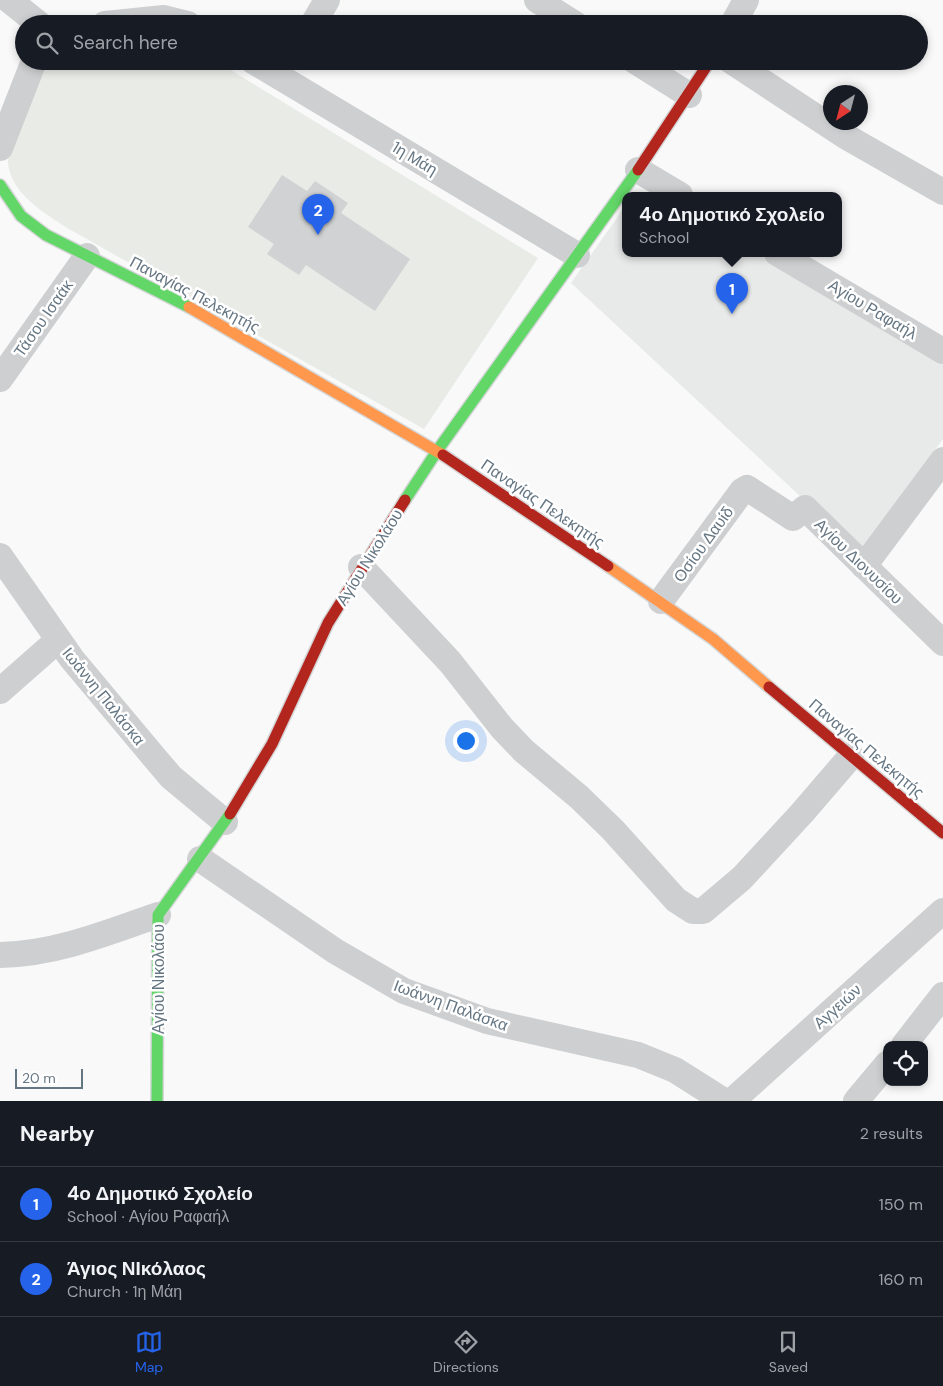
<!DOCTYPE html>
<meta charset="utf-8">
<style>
:root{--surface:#171b24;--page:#242831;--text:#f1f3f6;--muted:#9ea1a6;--line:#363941;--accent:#2563eb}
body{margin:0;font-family:"DM Sans",sans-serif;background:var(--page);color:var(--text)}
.controls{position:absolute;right:15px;bottom:15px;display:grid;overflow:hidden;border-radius:10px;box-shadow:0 2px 8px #0003}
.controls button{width:45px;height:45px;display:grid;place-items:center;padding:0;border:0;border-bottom:1px solid var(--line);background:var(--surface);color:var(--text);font:25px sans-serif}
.compass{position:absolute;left:823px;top:85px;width:45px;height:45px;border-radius:50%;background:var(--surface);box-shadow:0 2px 8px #0003;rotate:216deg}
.scale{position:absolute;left:15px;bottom:12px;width:68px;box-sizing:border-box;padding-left:5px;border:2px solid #657683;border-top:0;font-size:14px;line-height:18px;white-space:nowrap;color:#657683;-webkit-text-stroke:4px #fff;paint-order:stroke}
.you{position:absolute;left:465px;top:740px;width:18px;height:18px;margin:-12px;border:4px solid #fff;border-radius:50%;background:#1a73e8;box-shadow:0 0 0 8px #1a73e833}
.badge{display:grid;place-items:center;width:32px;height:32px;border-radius:50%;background:var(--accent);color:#fff;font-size:16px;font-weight:700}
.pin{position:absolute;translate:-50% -41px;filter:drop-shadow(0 1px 2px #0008)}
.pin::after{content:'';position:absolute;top:26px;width:18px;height:15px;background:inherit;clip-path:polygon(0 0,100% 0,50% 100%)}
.popup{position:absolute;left:622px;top:192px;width:220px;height:65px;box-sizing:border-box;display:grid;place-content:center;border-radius:10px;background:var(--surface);filter:drop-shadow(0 1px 4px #0005);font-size:16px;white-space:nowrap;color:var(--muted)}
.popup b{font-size:19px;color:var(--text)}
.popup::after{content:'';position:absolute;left:50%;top:100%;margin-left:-10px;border:10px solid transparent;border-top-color:var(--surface)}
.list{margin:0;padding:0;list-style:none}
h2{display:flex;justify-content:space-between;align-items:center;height:65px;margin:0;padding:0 20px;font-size:21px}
h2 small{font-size:16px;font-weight:400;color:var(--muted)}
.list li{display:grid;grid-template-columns:32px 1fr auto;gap:15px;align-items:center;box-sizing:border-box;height:75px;padding:0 20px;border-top:1px solid var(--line)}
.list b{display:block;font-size:19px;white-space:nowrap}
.list p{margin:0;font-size:16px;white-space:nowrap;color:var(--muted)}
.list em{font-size:16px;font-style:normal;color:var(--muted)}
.icon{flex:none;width:28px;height:28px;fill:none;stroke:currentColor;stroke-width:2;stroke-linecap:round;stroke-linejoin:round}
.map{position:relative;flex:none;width:943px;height:1101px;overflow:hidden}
.search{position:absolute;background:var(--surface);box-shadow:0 2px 8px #0003;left:15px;right:15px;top:15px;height:55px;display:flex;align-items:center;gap:12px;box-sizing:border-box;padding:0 18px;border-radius:28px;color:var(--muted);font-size:19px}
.sheet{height:215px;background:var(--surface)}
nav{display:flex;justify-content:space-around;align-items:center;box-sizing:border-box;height:70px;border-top:1px solid var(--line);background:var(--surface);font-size:14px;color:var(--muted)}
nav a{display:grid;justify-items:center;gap:2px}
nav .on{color:var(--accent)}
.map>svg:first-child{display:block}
.built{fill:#e8e9e9}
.park{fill:#e8ebe6}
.building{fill:#d0d2d3}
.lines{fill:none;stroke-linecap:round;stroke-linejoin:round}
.fast-casing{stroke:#d5d6d7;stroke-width:14}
.slow-casing{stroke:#d5d6d7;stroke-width:14}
.jam-casing{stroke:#d5d6d7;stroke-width:14}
.street{stroke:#cecfd0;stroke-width:26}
.fast{stroke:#63d668;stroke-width:11}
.slow{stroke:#ff974d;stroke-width:11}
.jam{stroke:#b3261e;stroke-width:11}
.labels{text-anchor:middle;stroke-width:5;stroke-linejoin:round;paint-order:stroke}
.street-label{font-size:16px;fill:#657683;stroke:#fff}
</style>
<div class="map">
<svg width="943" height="1101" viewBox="0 0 943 1101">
<rect width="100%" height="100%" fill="#f9f9f9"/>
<!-- built -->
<polygon class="built" points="626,205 626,253 756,253 943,365 943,439 859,551 571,283"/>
<!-- park -->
<path class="park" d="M51,61H216L538,258L424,429L69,229C46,214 10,194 8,162C8,150 38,85 45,68Z"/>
<!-- building -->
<polygon class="building" points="282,175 307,191 315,181 348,203 341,213 410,259 375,311 306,265 299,275 267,254 274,244 248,227"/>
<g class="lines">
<!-- fast casing -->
<g class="fast-casing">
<g id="fast">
<polyline points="0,185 21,216 46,235 189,307"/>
<polyline points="405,500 437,451 638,170"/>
<polyline points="157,1101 158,915 230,814"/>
</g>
</g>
<!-- slow casing -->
<g class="slow-casing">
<g id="slow">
<polyline points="189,307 443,455"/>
<polyline points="608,566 713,639 769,687"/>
</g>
</g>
<!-- jam casing -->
<g class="jam-casing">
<g id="jam">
<polyline points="638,170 710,61"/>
<polyline points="443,455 608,566"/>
<polyline points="769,687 943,833"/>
<polyline points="230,814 272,744 328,623 405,500"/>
</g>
</g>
<!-- street -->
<g class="street">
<polyline points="9,0 39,24"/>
<polyline points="537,0 575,24"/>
<polyline points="105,24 164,18 188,24"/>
<polyline points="313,24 327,0"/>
<polyline points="733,24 746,0"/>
<polyline points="253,61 577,255"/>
<polyline points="635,61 689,95"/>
<polyline points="731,61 845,136 943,192"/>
<polyline points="0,148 34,61"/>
<polyline points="638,170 680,195"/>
<polyline points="777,253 943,351"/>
<polyline points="0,379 87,256"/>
<polyline points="0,556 72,659 154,757 171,777 225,822"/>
<polyline points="864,566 943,460"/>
<polyline points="361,567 450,662 502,728 524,751 579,797 613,830 676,900 693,911 703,911 742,878 802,813 851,756"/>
<polyline points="661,601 742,491 747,488 793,518 805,508 943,643"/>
<polyline points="0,691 58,640"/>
<polyline points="200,859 335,951 404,991 487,1021 638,1055 675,1070 724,1101"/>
<path d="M0,955C55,954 107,933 158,915"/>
<polyline points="904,1045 943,995"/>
<polyline points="732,1101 943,911"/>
<polyline points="856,1101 887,1064"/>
</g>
<!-- fast -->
<use href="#fast" class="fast"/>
<!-- slow -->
<use href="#slow" class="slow"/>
<!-- jam -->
<use href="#jam" class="jam"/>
</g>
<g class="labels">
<!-- street labels -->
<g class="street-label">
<text transform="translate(415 158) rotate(31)" y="6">1η Μάη</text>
<text transform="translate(195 294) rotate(28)" y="6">Παναγίας Πελεκητής</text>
<text transform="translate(873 309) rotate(31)" y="6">Αγίου Ραφαήλ</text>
<text transform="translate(43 318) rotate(-55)" y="6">Τάσου Ισαάκ</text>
<text transform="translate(543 503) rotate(34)" y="6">Παναγίας Πελεκητής</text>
<text transform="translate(703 544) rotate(-54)" y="6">Οσίου Δαυίδ</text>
<text transform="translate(369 557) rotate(-58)" y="6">Αγίου Νικολάου</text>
<text transform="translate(859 561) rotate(44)" y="6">Αγίου Διονυσίου</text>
<text transform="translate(104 696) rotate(51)" y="6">Ιωάννη Παλάσκα</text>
<text transform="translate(867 748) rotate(40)" y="6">Παναγίας Πελεκητής</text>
<text transform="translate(158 979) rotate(-90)" y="6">Αγίου Νικολάου</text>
<text transform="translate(451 1005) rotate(20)" y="6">Ιωάννη Παλάσκα</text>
<text transform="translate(837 1006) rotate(-42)" y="6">Αγγειών</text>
</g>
</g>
</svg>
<div class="controls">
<button><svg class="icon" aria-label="locate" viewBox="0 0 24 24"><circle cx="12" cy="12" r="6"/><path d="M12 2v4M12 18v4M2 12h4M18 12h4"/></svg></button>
</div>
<svg class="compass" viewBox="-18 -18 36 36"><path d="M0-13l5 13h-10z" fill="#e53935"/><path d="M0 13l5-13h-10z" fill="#9ea1a6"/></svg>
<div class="scale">20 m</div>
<div class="you"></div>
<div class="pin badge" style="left:732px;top:314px">1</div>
<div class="popup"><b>4ο Δημοτικό Σχολείο</b>School</div>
<div class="pin badge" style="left:318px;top:235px">2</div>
<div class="search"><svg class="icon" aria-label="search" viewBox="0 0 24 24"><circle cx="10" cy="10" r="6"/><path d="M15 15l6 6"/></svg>Search here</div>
</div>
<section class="sheet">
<h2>Nearby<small>2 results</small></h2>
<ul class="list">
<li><span class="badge">1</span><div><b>4ο Δημοτικό Σχολείο</b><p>School · Αγίου Ραφαήλ</p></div><em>150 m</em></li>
<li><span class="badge">2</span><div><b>Άγιος ΝΙκόλαος</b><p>Church · 1η Μάη</p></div><em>160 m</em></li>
</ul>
</section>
<nav>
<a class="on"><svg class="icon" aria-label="map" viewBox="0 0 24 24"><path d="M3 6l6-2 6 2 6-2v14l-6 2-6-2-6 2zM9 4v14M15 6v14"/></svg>Map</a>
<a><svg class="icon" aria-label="directions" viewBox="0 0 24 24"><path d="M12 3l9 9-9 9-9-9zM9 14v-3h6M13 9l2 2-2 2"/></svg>Directions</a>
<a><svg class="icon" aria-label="saved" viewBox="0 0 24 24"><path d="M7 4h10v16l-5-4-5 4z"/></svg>Saved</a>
</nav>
